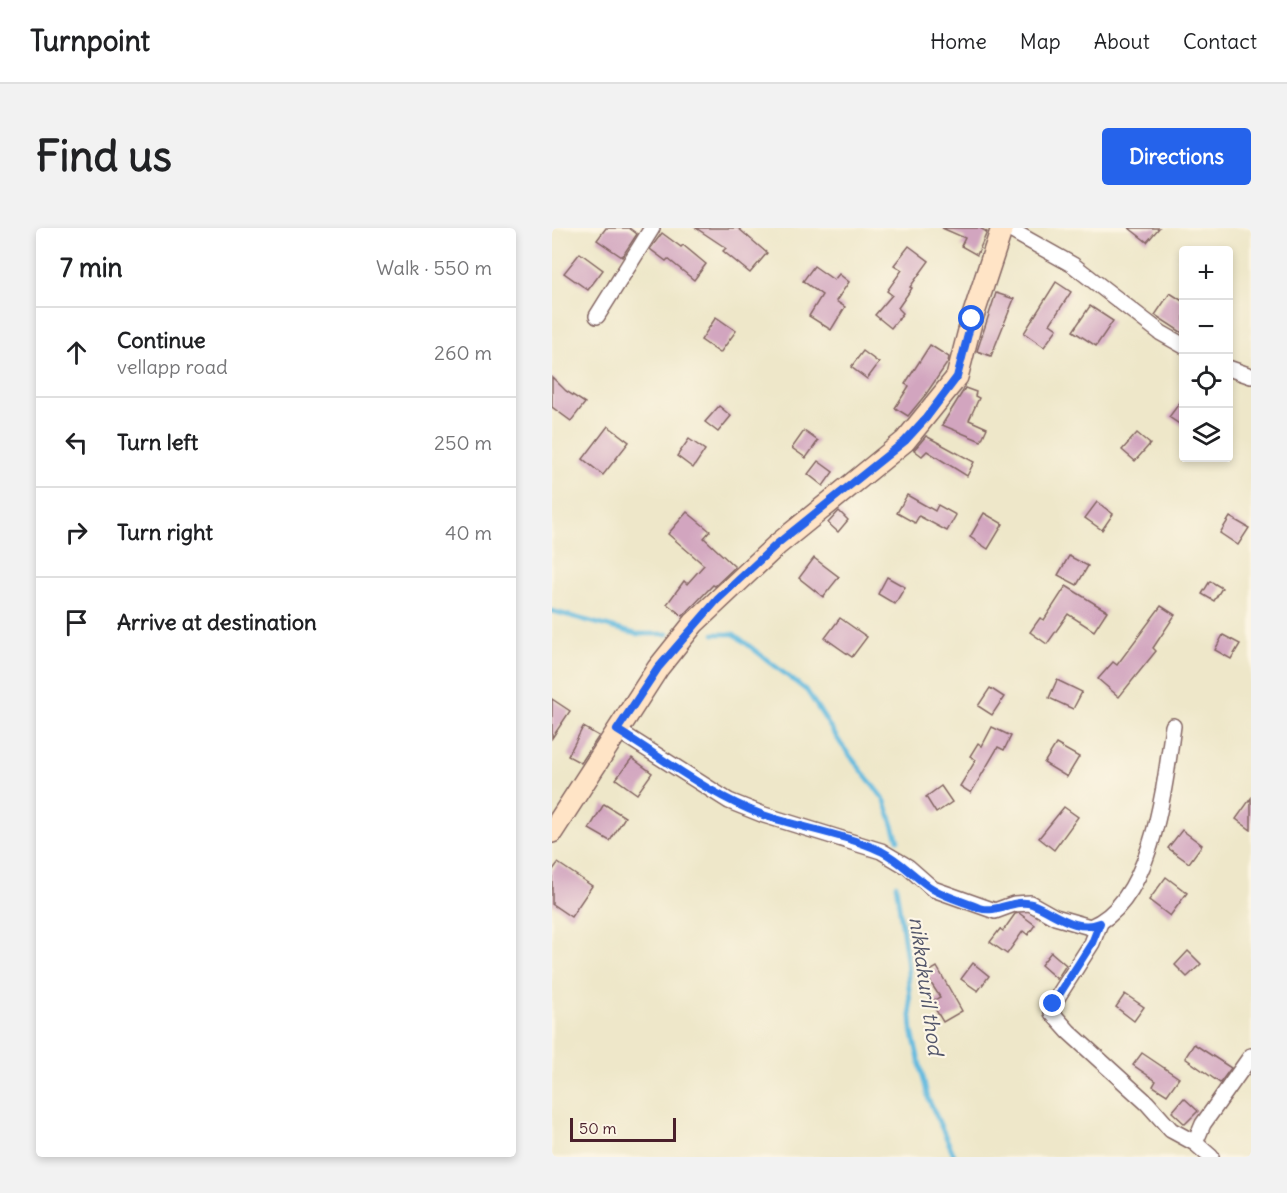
<!DOCTYPE html>
<meta charset="utf-8">
<style>
:root{--surface:#fff;--page:#f2f2f2;--text:#202124;--muted:#757577;--line:#e0e0e0;--accent:#2563eb}
body{margin:0;font-family:Delius,sans-serif;background:var(--page);color:var(--text)}
.controls{position:absolute;right:18px;top:18px;display:grid;overflow:hidden;border-radius:6px;box-shadow:0 3px 9px #0003}
.controls button{width:54px;height:54px;display:grid;place-items:center;padding:0;border:0;border-bottom:2px solid var(--line);background:var(--surface);color:var(--text);font:30px sans-serif}
.scale{position:absolute;left:18px;bottom:15px;width:106px;box-sizing:border-box;padding-left:6px;border:3px solid #4a1f2b;border-top:0;font-size:16px;line-height:21px;white-space:nowrap;color:#4a1f2b;-webkit-text-stroke:4px #fcf5e5;paint-order:stroke}
.stop{position:absolute;width:18px;height:18px;margin:-14px;border:4px solid #2563eb;border-radius:50%;background:#fff}
.stop.end{background:#2563eb;border-color:#fff;box-shadow:0 2px 6px #0008}
.list{margin:0;padding:0;list-style:none}
h2{display:flex;justify-content:space-between;align-items:center;height:78px;margin:0;padding:0 24px;font-size:26px}
h2 small{font-size:20px;font-weight:400;color:var(--muted)}
.list li{display:grid;grid-template-columns:39px 1fr auto;gap:18px;align-items:center;box-sizing:border-box;height:90px;padding:0 24px;border-top:2px solid var(--line)}
.list b{display:block;font-size:22px;white-space:nowrap}
.list p{margin:0;font-size:20px;white-space:nowrap;color:var(--muted)}
.list em{font-size:20px;font-style:normal;color:var(--muted)}
.icon{flex:none;width:33px;height:33px;fill:none;stroke:currentColor;stroke-width:2;stroke-linecap:round;stroke-linejoin:round}
.map{position:relative;flex:none;width:699px;height:929px;overflow:hidden;border-radius:6px}
header{display:flex;align-items:center;gap:36px;box-sizing:border-box;height:84px;padding:0 30px;background:var(--surface);border-bottom:2px solid var(--line)}
header strong{font-size:28px}
nav{display:flex;gap:33px;margin-inline-start:auto;font-size:21px}
.intro{display:flex;align-items:center;justify-content:space-between;box-sizing:border-box;height:144px;padding:0 36px}
h1{margin:0;font-size:42px}
.button{padding:15px 27px;border-radius:6px;background:var(--accent);color:#fff;font-size:21px;font-weight:700}
main{display:flex;gap:36px;padding:0 36px}
aside{flex:1;background:var(--surface);border-radius:6px;box-shadow:0 3px 9px #0003}
.map>svg:first-child{display:block}
.lines{fill:none;stroke-linecap:round;stroke-linejoin:round}
.stream{stroke:#61badf;stroke-width:4.5}
.building{fill:#d2a5bf}
.street-casing{stroke:#836562;stroke-width:18}
.secondary-casing{stroke:#836562;stroke-width:24}
.street{stroke:#fff;stroke-width:15}
.secondary{stroke:#ffe4c6;stroke-width:21}
.route{stroke:#2563eb;stroke-width:8}
.labels{text-anchor:middle;stroke-width:4.5;stroke-linejoin:round;paint-order:stroke}
.water-label{font-size:21px;font-style:italic;fill:#52556a;stroke:#fcf5e5}
</style>
<header>
<strong>Turnpoint</strong>
<nav><a>Home</a><a>Map</a><a>About</a><a>Contact</a></nav>
</header>
<div class="intro"><h1>Find us</h1><a class="button">Directions</a></div>
<main>
<aside>
<h2>7 min<small>Walk · 550 m</small></h2>
<ul class="list">
<li><svg class="icon" aria-label="ahead" viewBox="0 0 24 24"><path d="M12 20V5M6 11l6-6 6 6"/></svg><div><b>Continue</b><p>vellapp road</p></div><em>260 m</em></li>
<li><svg class="icon" aria-label="left" viewBox="0 0 24 24"><path d="M17 20v-9H6M10 6l-5 5 5 5"/></svg><div><b>Turn left</b></div><em>250 m</em></li>
<li><svg class="icon" aria-label="right" viewBox="0 0 24 24"><path d="M7 20v-9h11M14 6l5 5-5 5"/></svg><div><b>Turn right</b></div><em>40 m</em></li>
<li><svg class="icon" aria-label="arrive" viewBox="0 0 24 24"><path d="M6 21V4h12l-3 4 3 4H6"/></svg><div><b>Arrive at destination</b></div></li>
</ul>
</aside>
<div class="map">
<svg width="699" height="929" viewBox="0 0 699 929">
<rect width="100%" height="100%" fill="#fcf5e5"/>
<filter id="ink" filterUnits="userSpaceOnUse"><feTurbulence type="fractalNoise" baseFrequency=".0167" numOctaves="2"/><feDisplacementMap in="SourceGraphic" scale="12" xChannelSelector="R" yChannelSelector="G"/><feConvolveMatrix kernelMatrix="1 2 1 2 8 2 1 2 1" color-interpolation-filters="sRGB"/></filter>
<filter id="wash" filterUnits="userSpaceOnUse"><feTurbulence type="fractalNoise" baseFrequency=".008" numOctaves="4" result="noise"/><feDisplacementMap in="SourceGraphic" scale="24" xChannelSelector="R" yChannelSelector="G"/><feGaussianBlur stdDeviation="1.35" result="paint"/><feColorMatrix in="noise" values="0 0 0 0 0 0 0 0 0 0 0 0 0 0 0 0 0 1.4 0 .05"/><feComposite in="paint" operator="in"/></filter>
<g filter="url(#wash)">
<rect width="100%" height="100%" fill="#eee7c9"/>
<g class="lines">
<!-- stream -->
<g class="stream">
<polyline points="0,383 84,406 116,406"/>
<polyline points="162,406 182,406 255,463 289,516 333,573 346,612"/>
<polyline points="344,657 355,732 360,803 376,870 403,929"/>
</g>
</g>
<g id="blocks">
<!-- building -->
<g class="building">
<polygon points="54,0 77,0 85,6 70,29 45,12"/>
<polygon points="144,0 186,0 215,25 198,45 171,23 174,20"/>
<polygon points="390,0 428,0 435,4 425,27 409,18 413,10"/>
<polygon points="577,0 607,0 595,14"/>
<polygon points="110,5 129,19 131,17 154,36 142,52 116,31 114,33 98,21"/>
<polygon points="357,18 377,33 358,59 360,60 346,80 351,85 339,100 323,87 340,67 335,63 350,42 342,37"/>
<polygon points="28,25 51,42 36,62 12,45"/>
<polygon points="262,38 282,52 287,46 297,54 284,73 293,79 279,102 257,88 270,67 251,53"/>
<polygon points="504,54 519,64 498,96 505,101 492,119 472,105"/>
<polygon points="444,65 462,71 439,128 425,123"/>
<polygon points="618,65 632,74 632,106 603,87"/>
<polygon points="538,78 561,93 544,118 521,103"/>
<polygon points="164,89 184,103 168,125 149,112"/>
<polygon points="378,117 397,129 396,134 374,166 356,188 343,180 357,158 353,156"/>
<polygon points="311,123 327,135 315,151 299,139"/>
<polygon points="0,149 14,163 33,175 19,193 0,179"/>
<polygon points="413,160 424,164 423,168 427,170 417,192 435,200 429,213 390,197"/>
<polygon points="632,169 632,199 617,189"/>
<polygon points="167,178 179,188 166,204 153,194"/>
<polygon points="56,198 77,214 51,247 31,231"/>
<polygon points="252,203 266,213 254,230 240,220"/>
<polygon points="585,205 598,216 583,233 570,222"/>
<polygon points="374,208 422,234 415,248 375,223 370,228 362,222"/>
<polygon points="137,211 153,222 141,240 125,228"/>
<polygon points="266,233 281,244 271,258 256,246"/>
<polygon points="355,267 383,283 386,277 404,287 395,303 367,288 363,295 345,285"/>
<polygon points="545,274 561,286 550,302 533,290"/>
<polygon points="287,283 296,292 286,304 276,295"/>
<polygon points="135,284 158,303 152,310 183,339 163,358 161,357 131,388 115,376 132,353 135,356 152,337 116,306"/>
<polygon points="432,285 451,296 436,321 418,309"/>
<polygon points="678,289 697,300 686,317 668,305"/>
<polygon points="517,328 536,338 525,357 506,347"/>
<polygon points="262,330 287,349 271,369 247,350"/>
<polygon points="335,349 353,359 343,376 326,366"/>
<polygon points="658,353 670,360 662,373 650,366"/>
<polygon points="514,358 555,383 542,403 516,386 495,416 478,404 488,390 492,392"/>
<polygon points="609,378 623,387 601,420 604,423 567,469 546,451 561,434 565,437"/>
<polygon points="288,390 315,409 300,429 273,410"/>
<polygon points="671,407 688,416 679,431 663,422"/>
<polygon points="505,452 530,464 521,481 497,470"/>
<polygon points="438,460 452,469 440,487 426,478"/>
<polygon points="0,471 18,483 0,510"/>
<polygon points="31,499 47,508 29,535 16,528"/>
<polygon points="440,499 459,508 452,522 446,519 419,565 408,558 424,532 418,528 426,515 430,518"/>
<polygon points="504,516 527,529 515,549 492,535"/>
<polygon points="80,530 100,545 85,566 64,551"/>
<polygon points="389,558 400,574 384,585 374,569"/>
<polygon points="699,570 699,602 684,591"/>
<polygon points="52,576 73,589 58,613 37,601"/>
<polygon points="512,579 526,589 502,622 487,610"/>
<polygon points="630,602 650,617 637,635 616,620"/>
<polygon points="6,635 40,658 19,689 0,676 0,643"/>
<polygon points="614,649 635,665 618,688 597,672"/>
<polygon points="467,685 483,697 476,707 471,703 455,726 438,714 448,701 451,703 463,686"/>
<polygon points="636,723 649,736 635,749 623,737"/>
<polygon points="499,724 514,737 505,751 489,737"/>
<polygon points="421,735 437,748 426,763 409,751"/>
<polygon points="385,739 410,783 391,794 379,774 388,769 373,746"/>
<polygon points="573,766 592,779 582,793 564,779"/>
<polygon points="642,816 679,840 668,855 633,830"/>
<polygon points="590,825 627,850 615,867 601,858 604,853 581,837"/>
<polygon points="632,870 646,883 633,896 620,884"/>
</g>
</g>
</g>
<g filter="url(#ink)">
<use href="#blocks" fill-opacity="0" stroke="#836562" stroke-width="1.5"/>
<g class="lines">
<!-- street casing -->
<g class="street-casing">
<g id="street">
<polyline points="455,0 521,37 609,105 632,118"/>
<polyline points="45,88 100,0"/>
<polyline points="676,140 699,148"/>
<path d="M65,502L177,573L212,587L329,623L356,639L381,661L443,683L462,676L478,675L503,689L538,699C601,674 613,556 621,498"/>
<polyline points="548,695 540,715 501,776 500,785 517,804 595,875 619,902 643,915"/>
<polyline points="659,929 643,915 651,896 699,828"/>
</g>
</g>
<!-- secondary casing -->
<g class="secondary-casing">
<polyline id="secondary" points="0,604 106,440 142,395 225,317 353,213 405,149 420,91 450,0"/>
</g>
<!-- street -->
<use href="#street" class="street"/>
<!-- secondary -->
<use href="#secondary" class="secondary"/>
</g>
</g>
<g class="lines" filter="url(#ink)">
<!-- route -->
<path class="route" d="M420,91L405,149L374,190L353,213L225,316L165,372L106,440L65,502C112,531 159,568 211,587C250,600 292,606 329,623C349,633 363,650 381,661C394,669 413,674 427,680C446,686 462,670 480,676C502,684 523,705 548,695L540,715L501,776"/>
</g>
<g class="labels">
<!-- water labels -->
<g class="water-label">
<text transform="translate(374 758) rotate(82)" y="7">nikkakuril thod</text>
</g>
</g>
</svg>
<div class="controls">
<button>+</button>
<button>−</button>
<button><svg class="icon" aria-label="locate" viewBox="0 0 24 24"><circle cx="12" cy="12" r="6"/><path d="M12 2v4M12 18v4M2 12h4M18 12h4"/></svg></button>
<button><svg class="icon" aria-label="layers" viewBox="0 0 24 24"><path d="M12 4l9 5-9 5-9-5zM3 14l9 5 9-5"/></svg></button>
</div>
<div class="scale">50 m</div>
<div class="stop" style="left:420px;top:91px"></div>
<div class="stop end" style="left:501px;top:776px"></div>
</div>
</main>
